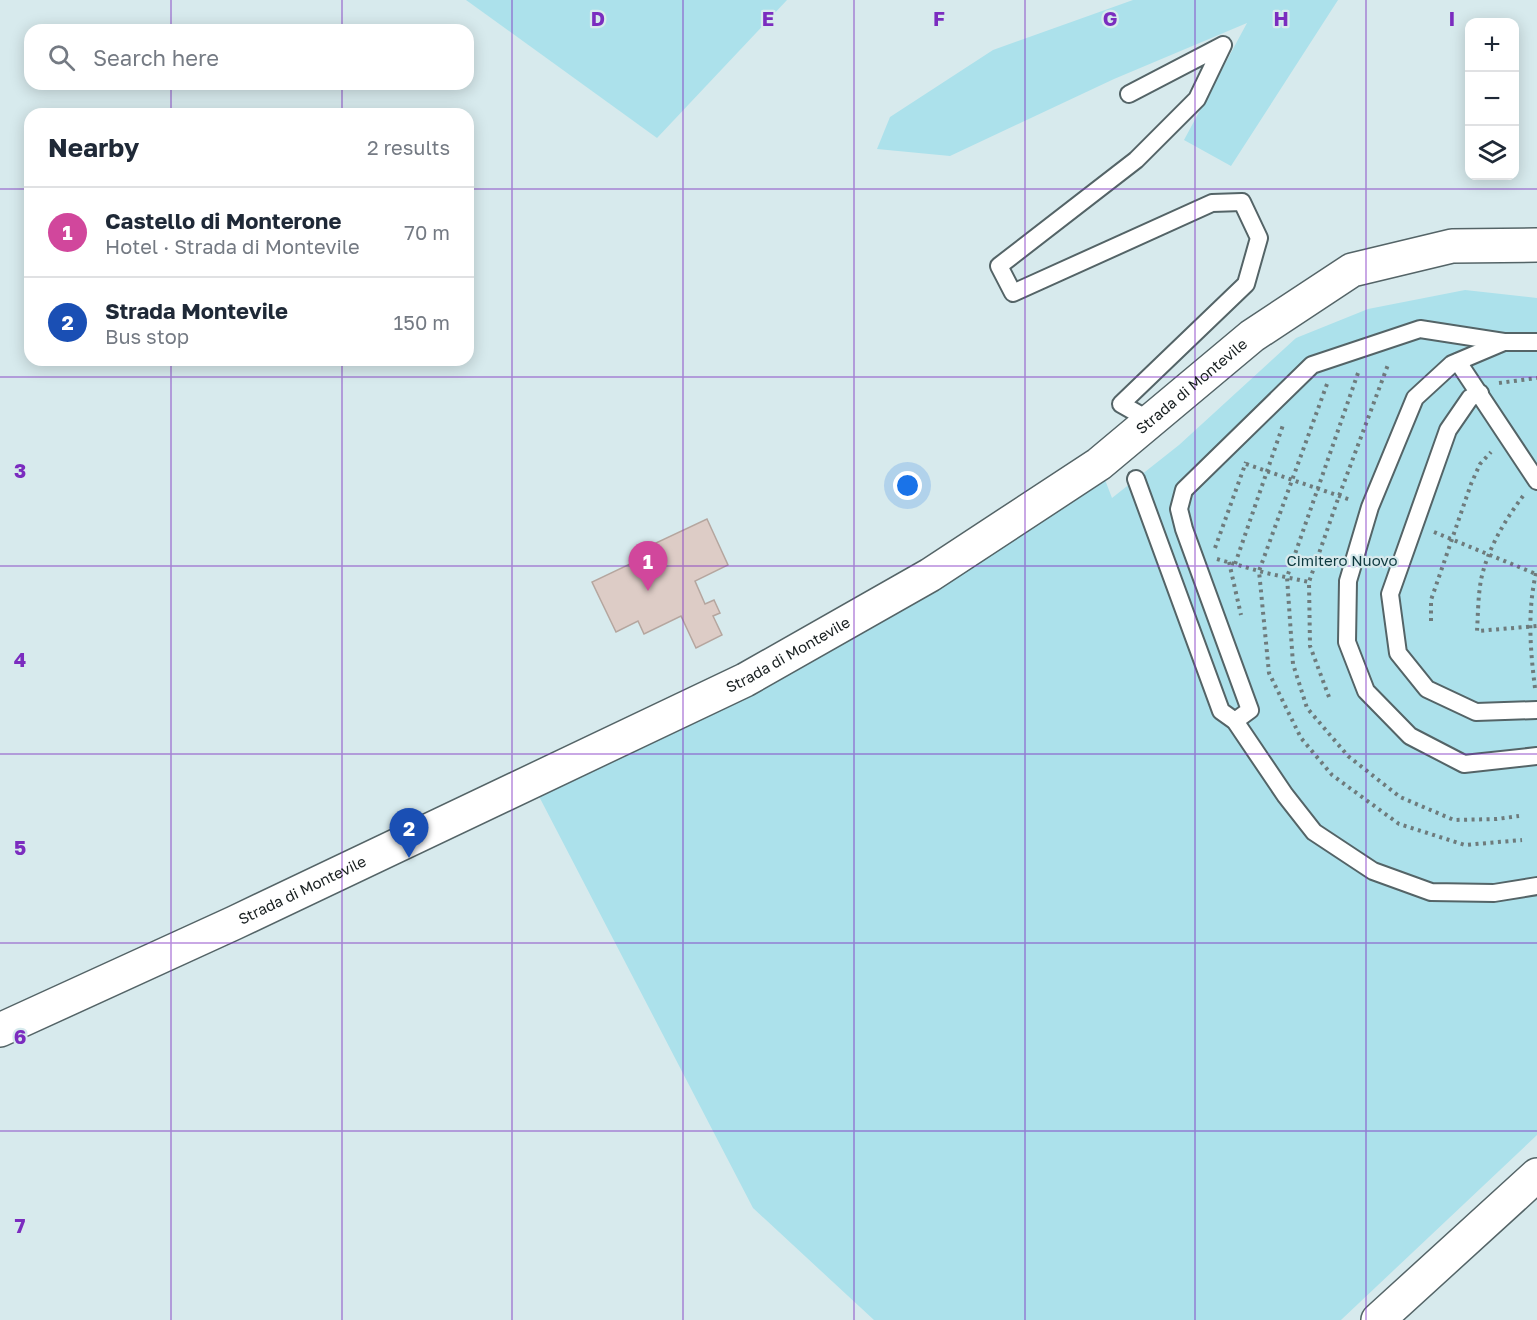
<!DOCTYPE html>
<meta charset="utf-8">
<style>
:root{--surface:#fff;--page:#f2f2f3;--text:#1f2937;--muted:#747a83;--line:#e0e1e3;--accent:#bc5628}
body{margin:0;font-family:"Golos Text",sans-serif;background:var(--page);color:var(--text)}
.controls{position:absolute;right:18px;top:18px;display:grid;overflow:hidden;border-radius:12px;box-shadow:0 3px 15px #0003}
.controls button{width:54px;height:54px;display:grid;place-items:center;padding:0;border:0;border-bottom:2px solid var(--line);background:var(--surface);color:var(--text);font:30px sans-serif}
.you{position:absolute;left:908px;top:486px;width:21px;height:21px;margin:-15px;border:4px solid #fff;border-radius:50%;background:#1a73e8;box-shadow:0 0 0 9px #1a73e833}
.badge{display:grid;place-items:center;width:39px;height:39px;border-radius:50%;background:var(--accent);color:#fff;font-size:20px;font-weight:700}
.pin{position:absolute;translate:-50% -50px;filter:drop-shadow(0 2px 3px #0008)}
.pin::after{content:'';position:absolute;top:32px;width:21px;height:18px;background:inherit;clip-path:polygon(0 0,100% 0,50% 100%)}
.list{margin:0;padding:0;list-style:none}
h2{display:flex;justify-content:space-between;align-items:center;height:78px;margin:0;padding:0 24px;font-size:26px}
h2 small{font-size:20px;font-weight:400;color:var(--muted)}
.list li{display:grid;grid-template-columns:39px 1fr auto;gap:18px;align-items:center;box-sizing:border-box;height:90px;padding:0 24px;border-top:2px solid var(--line)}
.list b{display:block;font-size:22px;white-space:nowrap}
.list p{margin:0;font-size:20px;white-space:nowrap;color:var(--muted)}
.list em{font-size:20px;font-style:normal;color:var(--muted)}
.icon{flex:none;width:33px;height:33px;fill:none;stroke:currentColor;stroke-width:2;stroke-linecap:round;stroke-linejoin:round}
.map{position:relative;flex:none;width:1537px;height:1320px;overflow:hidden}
.search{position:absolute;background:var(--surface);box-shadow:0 3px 15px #0003;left:24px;top:24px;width:450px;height:66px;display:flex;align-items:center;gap:15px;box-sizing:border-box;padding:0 21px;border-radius:18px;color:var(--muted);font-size:22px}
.panel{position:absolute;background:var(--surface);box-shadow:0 3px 15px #0003;left:24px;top:108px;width:450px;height:258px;border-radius:18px}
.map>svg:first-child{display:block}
.green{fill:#ace1eb}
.building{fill:#ddccc6;stroke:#b5a69f;stroke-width:1.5}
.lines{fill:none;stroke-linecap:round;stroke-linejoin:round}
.lane-casing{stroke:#546467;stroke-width:20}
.street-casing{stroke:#546467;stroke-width:36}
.secondary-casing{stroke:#546467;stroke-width:36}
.path{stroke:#6e7b7c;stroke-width:4;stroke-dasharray:3 4.5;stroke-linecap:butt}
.lane{stroke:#fff;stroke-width:16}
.street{stroke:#fff;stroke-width:33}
.secondary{stroke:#fff;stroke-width:33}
.grid{fill:none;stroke:#7b2cbf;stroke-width:1.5;stroke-opacity:0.55}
.labels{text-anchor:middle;stroke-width:4.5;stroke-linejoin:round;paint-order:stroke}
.street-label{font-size:15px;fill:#181f20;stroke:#d7eaed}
.park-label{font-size:15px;fill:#0d383e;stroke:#d7eaed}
.grid-label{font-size:20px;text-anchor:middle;font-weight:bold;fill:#7b2cbf;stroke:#d7eaed;stroke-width:4.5;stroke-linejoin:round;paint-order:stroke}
</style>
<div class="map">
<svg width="1537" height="1320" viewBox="0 0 1537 1320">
<rect width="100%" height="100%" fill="#d7eaed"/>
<!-- green -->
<g class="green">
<polygon points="466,0 787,0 657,138"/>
<polygon points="1133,0 1338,0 1231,166 1184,140 1247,23 1114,79 950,156 877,149 890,117 993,50"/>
<polygon points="1465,290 1537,298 1537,1135 1341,1320 874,1320 753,1208 531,781 1099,464 1112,498 1179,445 1296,338 1368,309"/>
</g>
<!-- building -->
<polygon class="building" points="707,519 728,565 695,581 705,604 714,600 720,613 713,616 722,635 696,648 681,616 644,634 638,621 616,632 592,582 647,556 643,549"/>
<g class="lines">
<!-- lane casing -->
<g class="lane-casing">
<g id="lane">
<polyline points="1129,94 1223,45 1197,99 1136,160 999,266 1013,293 1212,203 1242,202 1259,238 1246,284 1121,404 1151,421"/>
<polyline points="1537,342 1504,342 1452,364 1415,398 1370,507 1348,581 1347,642 1366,691 1410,736 1464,764 1537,756"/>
<polyline points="1458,362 1537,481"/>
<polyline points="1480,393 1470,398 1448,430 1390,594 1398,653 1427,689 1476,712 1537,710"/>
<polyline points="1136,479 1221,711 1235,721 1285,795 1314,832 1373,871 1431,892 1494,893 1537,886"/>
<polyline points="1235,721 1250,710 1184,529 1179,509 1184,490 1312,365 1420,329 1504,342"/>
</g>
</g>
<!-- street casing -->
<g class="street-casing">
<g id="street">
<path id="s1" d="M0,1030L234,923L745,680L930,575L1099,464L1252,336L1352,270L1452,246L1537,245"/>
</g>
</g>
<!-- secondary casing -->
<g class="secondary-casing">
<polyline id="secondary" points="1378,1320 1537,1175"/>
</g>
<!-- path -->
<g class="path">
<polyline points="1358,373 1287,577 1293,664 1307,708 1348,756 1400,797 1454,820 1497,819 1519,816"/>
<polyline points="1499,383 1537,378"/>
<polyline points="1327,384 1259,571 1269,673 1301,738 1332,775 1399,824 1465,845 1522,840"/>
<polyline points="1246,464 1351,500"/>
<path d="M1523,496C1505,520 1487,550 1481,580C1478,596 1478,615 1477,631L1537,626"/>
<polyline points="1434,532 1536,574"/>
<polyline points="1215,548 1246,462"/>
<polyline points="1217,559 1266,573 1309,582"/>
<polyline points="1229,562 1241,615"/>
<polyline points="1235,564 1283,425"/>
<polyline points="1431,621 1431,600 1471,484 1480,464 1491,452"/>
<path d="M1535,688C1530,648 1527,609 1537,569"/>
<polyline points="1329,697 1310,646 1309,582 1339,496 1389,362"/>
</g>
<!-- lane -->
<use href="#lane" class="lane"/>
<!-- street -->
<use href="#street" class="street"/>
<!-- secondary -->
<use href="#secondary" class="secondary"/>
</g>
<!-- grid -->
<path class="grid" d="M171,0V30M342,0V30M512,0V1320M683,0V1320M854,0V1320M1025,0V1320M1195,0V1320M1366,0V1320M171,84V114M342,84V114M0,189H30M468,189H1537M171,360V1320M342,360V1320M0,377H1537M0,566H1537M0,754H1537M0,943H1537M0,1131H1537"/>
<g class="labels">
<!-- street labels -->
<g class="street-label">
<text dy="5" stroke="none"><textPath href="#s1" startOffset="1359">Strada di Montevile</textPath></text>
<text dy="5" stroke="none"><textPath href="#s1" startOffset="873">Strada di Montevile</textPath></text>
<text dy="5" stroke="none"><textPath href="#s1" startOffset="333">Strada di Montevile</textPath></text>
</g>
<!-- park labels -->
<g class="park-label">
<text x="1342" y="566">Cimitero Nuovo</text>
</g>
</g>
<g class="grid-label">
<text x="598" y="26">D</text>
<text x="768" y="26">E</text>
<text x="939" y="26">F</text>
<text x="1110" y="26">G</text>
<text x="1281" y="26">H</text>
<text x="1452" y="26">I</text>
<text x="20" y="478">3</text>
<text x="20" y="667">4</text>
<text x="20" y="855">5</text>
<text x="20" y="1044">6</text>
<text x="20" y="1233">7</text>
</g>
</svg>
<div class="controls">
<button>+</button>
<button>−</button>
<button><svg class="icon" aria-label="layers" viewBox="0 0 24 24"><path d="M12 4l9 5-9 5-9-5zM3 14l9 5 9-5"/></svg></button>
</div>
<div class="you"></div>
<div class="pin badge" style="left:648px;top:591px;background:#d1479c">1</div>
<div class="pin badge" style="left:409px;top:858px;background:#1a4fb4">2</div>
<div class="search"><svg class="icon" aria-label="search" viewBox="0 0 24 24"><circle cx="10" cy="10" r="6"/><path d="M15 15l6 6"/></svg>Search here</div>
<section class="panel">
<h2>Nearby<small>2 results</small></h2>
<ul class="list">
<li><span class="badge" style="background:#d1479c">1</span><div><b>Castello di Monterone</b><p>Hotel · Strada di Montevile</p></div><em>70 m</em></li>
<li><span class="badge" style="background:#1a4fb4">2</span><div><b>Strada Montevile</b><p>Bus stop</p></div><em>150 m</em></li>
</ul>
</section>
</div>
